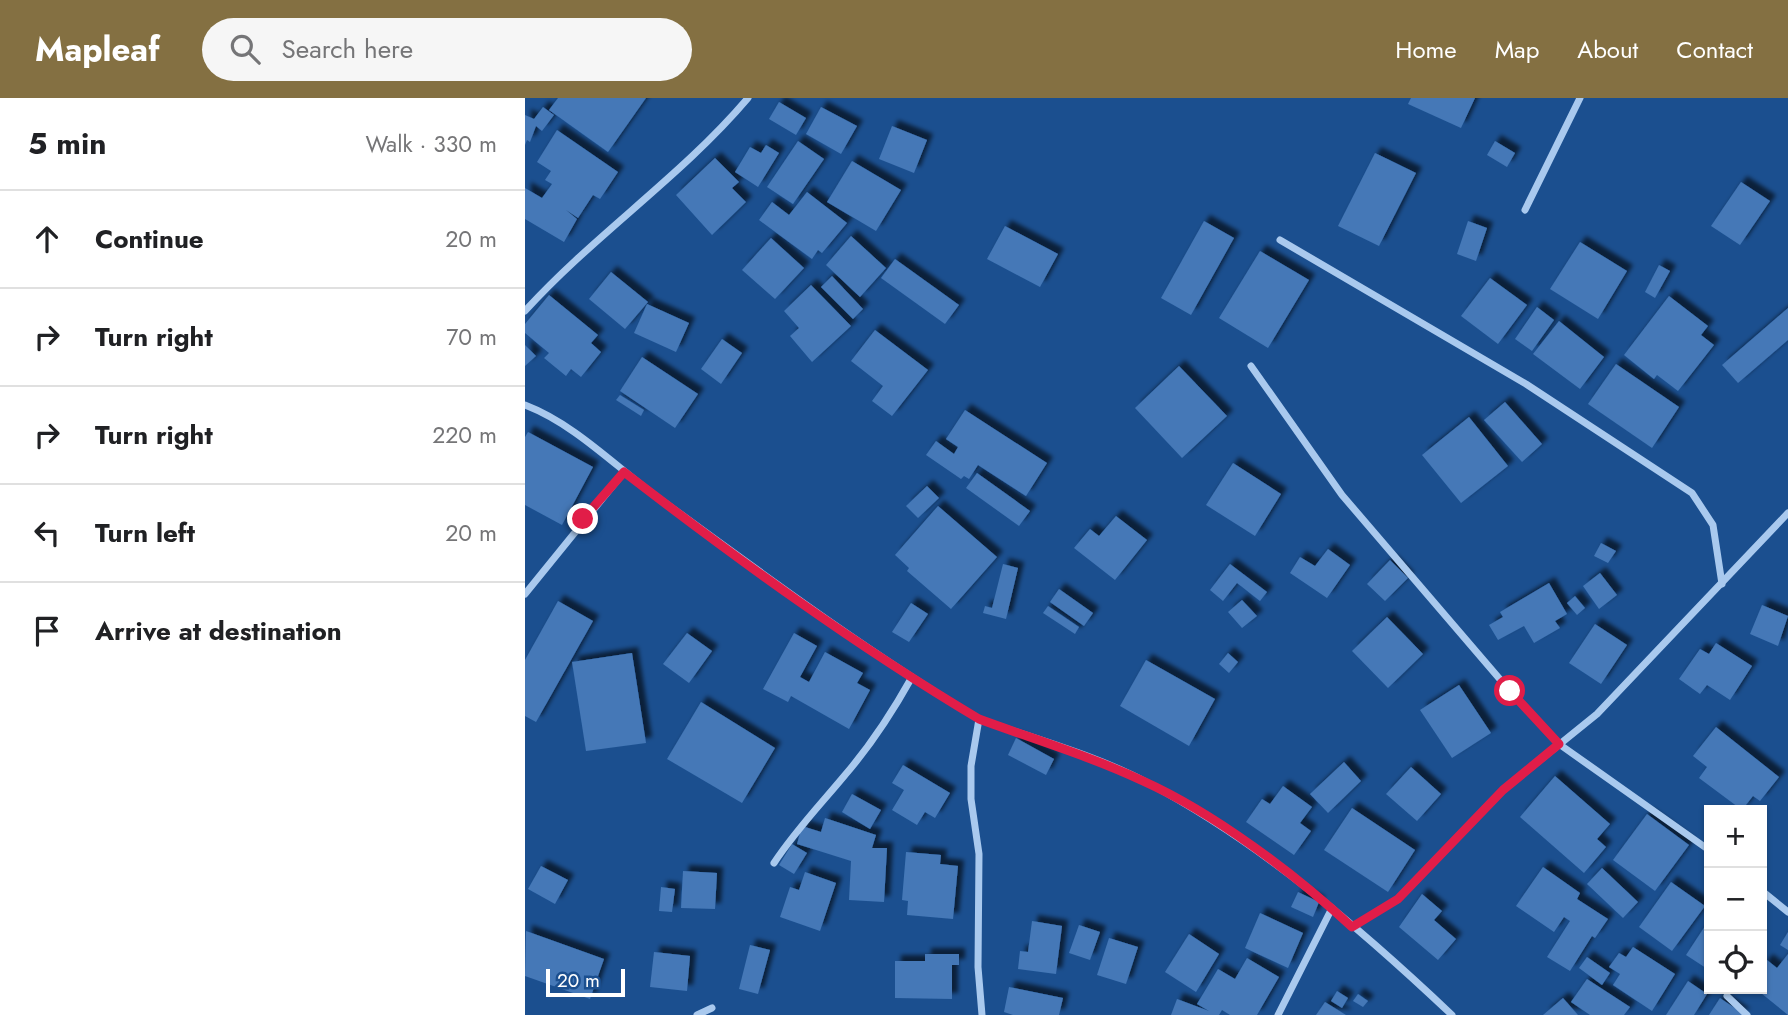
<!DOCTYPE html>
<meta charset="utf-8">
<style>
:root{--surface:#fff;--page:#f6f6f6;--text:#202124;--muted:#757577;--line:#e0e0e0;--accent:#847042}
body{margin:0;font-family:Jost,sans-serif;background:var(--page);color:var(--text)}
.controls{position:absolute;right:21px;bottom:21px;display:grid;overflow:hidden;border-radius:0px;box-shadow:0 2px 5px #0004}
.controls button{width:63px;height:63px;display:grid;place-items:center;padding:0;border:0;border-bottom:2px solid var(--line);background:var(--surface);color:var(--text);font:35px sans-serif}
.scale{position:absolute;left:21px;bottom:18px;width:79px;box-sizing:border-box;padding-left:7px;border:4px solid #fff;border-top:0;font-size:19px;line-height:24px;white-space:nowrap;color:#fff;-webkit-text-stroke:5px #1b4f8f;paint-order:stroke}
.stop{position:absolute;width:21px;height:21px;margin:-16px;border:5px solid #e11d48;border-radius:50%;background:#fff}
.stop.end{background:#e11d48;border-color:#fff;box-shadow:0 2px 7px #0008}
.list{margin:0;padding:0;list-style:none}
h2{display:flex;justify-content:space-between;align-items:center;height:91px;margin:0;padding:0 28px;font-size:30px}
h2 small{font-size:23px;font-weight:400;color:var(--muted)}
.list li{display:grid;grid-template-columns:46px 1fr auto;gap:21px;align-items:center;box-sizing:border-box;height:98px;padding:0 28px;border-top:2px solid var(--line)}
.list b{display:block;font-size:26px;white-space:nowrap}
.list em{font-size:23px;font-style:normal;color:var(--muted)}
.icon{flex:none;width:38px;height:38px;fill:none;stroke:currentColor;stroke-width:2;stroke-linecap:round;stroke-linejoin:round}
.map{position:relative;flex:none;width:1263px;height:917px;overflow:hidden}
header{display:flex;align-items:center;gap:42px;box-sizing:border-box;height:98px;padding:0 35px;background:var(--accent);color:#fff}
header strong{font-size:33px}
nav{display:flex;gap:38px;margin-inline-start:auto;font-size:24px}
.search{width:490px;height:63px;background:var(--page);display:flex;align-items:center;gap:18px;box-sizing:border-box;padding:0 24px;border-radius:38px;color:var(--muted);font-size:26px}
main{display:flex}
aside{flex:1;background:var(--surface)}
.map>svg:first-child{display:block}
.building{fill:#4478b7;filter:url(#shadow)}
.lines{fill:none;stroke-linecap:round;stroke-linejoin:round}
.street{stroke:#a9c9ee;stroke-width:7}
.route{stroke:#e11d48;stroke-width:9}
</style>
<header>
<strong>Mapleaf</strong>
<div class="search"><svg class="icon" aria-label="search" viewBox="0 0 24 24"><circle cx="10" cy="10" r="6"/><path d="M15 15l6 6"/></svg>Search here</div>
<nav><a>Home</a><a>Map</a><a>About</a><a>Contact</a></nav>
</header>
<main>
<aside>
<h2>5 min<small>Walk · 330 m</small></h2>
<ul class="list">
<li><svg class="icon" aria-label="ahead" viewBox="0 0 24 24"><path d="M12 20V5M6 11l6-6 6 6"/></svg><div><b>Continue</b></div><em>20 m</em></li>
<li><svg class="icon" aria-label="right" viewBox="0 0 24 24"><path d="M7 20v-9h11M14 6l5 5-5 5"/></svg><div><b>Turn right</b></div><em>70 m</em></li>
<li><svg class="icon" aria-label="right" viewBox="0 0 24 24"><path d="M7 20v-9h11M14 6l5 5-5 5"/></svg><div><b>Turn right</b></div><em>220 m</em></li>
<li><svg class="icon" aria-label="left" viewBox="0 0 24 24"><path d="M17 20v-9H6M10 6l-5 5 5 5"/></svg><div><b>Turn left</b></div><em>20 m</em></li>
<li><svg class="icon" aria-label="arrive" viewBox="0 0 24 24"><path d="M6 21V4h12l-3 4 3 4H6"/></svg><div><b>Arrive at destination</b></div></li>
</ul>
</aside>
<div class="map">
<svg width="1263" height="917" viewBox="0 0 1263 917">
<defs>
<filter id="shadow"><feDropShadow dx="6" dy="-6" stdDeviation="2" flood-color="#0009"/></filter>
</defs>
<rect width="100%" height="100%" fill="#1b4f8f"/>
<!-- building -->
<g class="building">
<polygon points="33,0 121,0 83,54 24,12"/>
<polygon points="886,0 950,0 936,30 883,6"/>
<polygon points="254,4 281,20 271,37 244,21"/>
<polygon points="18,9 29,17 17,33 11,28 5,44 2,42 0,47 0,17 9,21"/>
<polygon points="296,9 332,28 316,56 281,36"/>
<polygon points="367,28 402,42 389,75 354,61"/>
<polygon points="32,32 93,74 75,101 68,97 53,120 41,112 52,121 39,144 0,121 0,90 17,100 27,86 20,82 26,73 12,64"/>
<polygon points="273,43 299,61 268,106 242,89"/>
<polygon points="970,43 990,55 982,69 962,57"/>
<polygon points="241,47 254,55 233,89 210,74 225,49 236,55"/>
<polygon points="850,55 891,75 854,148 813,128"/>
<polygon points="190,60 214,84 207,90 221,104 187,137 151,97"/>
<polygon points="327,63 376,92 351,133 302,104"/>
<polygon points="1216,84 1245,103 1215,147 1186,128"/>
<polygon points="282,94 322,125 297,155 293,152 287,161 234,122 247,104 264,117"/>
<polygon points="679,123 709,140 666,217 636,200"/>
<polygon points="943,123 962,130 951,163 932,156"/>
<polygon points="480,128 533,156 515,189 462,161"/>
<polygon points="326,138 361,170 335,199 301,167"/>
<polygon points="246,140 279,170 250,201 217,172"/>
<polygon points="1055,144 1102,173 1073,221 1025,191"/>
<polygon points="735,153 784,182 743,250 694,220"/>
<polygon points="370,161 434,207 420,226 356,180"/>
<polygon points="1134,167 1145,173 1130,200 1120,194"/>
<polygon points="86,174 123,204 100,231 64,201"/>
<polygon points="307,178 338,211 328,221 296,189"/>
<polygon points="965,180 1002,207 973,246 936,218"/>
<polygon points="286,187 326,228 287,264 265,238 274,230 259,213"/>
<polygon points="24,197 73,237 66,245 76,254 56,279 46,271 41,278 19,260 24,255 0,235 0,226"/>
<polygon points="1144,198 1183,228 1176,237 1189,247 1153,293 1132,277 1129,281 1099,257"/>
<polygon points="122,206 164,225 151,254 109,235"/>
<polygon points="1012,209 1029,222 1007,253 990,241"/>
<polygon points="1263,210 1263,242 1213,285 1197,267"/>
<polygon points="1034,223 1079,259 1055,291 1008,256"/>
<polygon points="350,232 403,272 367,318 347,303 358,288 326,263"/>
<polygon points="197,241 217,255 196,286 176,271"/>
<polygon points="0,247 11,258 0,268"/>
<polygon points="117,259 173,296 150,330 95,293"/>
<polygon points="1091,266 1154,309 1127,350 1063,306"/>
<polygon points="654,268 702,318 657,360 610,310"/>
<polygon points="95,297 119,312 116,318 91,302"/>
<polygon points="980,304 1017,346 997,364 959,322"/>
<polygon points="440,312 522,365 501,398 453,367 444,381 439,378 436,381 401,357 411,343 429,356 433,349 421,341"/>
<polygon points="944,319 983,368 936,405 897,357"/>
<polygon points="3,334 68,369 37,427 0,407 0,339"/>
<polygon points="708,365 756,396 730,438 681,407"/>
<polygon points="452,375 505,413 494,428 441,390"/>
<polygon points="402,388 414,400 393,420 381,408"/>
<polygon points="413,408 472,459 426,511 382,473 384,470 370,457"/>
<polygon points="591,418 622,442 590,482 549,450 565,431 574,438"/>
<polygon points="1076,445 1091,453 1083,465 1069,458"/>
<polygon points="803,451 825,467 802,500 765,475 775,459 790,468"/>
<polygon points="865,462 883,480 860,503 842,486"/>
<polygon points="478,466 493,470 481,521 458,515 460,508 467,510"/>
<polygon points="705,466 742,494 735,503 712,485 698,503 685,492"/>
<polygon points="1075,475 1092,497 1074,511 1058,488"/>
<polygon points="1024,485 1042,516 1030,523 1035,530 1009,545 999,528 973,542 964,527 978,519 975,514"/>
<polygon points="534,491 568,515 559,528 525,504"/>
<polygon points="1050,498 1060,510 1052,517 1042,505"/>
<polygon points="717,502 732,518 717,530 703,514"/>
<polygon points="33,503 68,523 11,624 0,618 0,562"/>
<polygon points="386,505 403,516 384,544 367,534"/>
<polygon points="1237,507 1263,518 1253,548 1225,536"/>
<polygon points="523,508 554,529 550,536 518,515"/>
<polygon points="862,519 898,556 863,590 827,553"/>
<polygon points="1070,526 1102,547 1076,586 1044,565"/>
<polygon points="162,535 187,553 164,585 138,566"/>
<polygon points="269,535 292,548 275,579 284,584 300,554 338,575 332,585 345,592 324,631 266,598 263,604 238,591"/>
<polygon points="1191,545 1227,568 1205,602 1182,587 1175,596 1154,581 1175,551 1184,556"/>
<polygon points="107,555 121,645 61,653 47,564"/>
<polygon points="703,555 713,564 704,575 694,566"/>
<polygon points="621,562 690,601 664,648 595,608"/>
<polygon points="934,587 966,635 927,660 895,612"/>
<polygon points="176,604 250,650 217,705 142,661"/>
<polygon points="1191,629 1254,679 1235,703 1228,698 1217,712 1174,680 1182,669 1168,658"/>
<polygon points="491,640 529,661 521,677 483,657"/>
<polygon points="819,664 836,683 803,715 785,696"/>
<polygon points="378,667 425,695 410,720 400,714 392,727 367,712 379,692 367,685"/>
<polygon points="886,669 916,696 892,723 861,696"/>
<polygon points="1030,678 1085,726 1072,741 1081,749 1059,775 995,719"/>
<polygon points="758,688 787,709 775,725 786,733 769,757 721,724 737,701 745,706"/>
<polygon points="327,696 356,712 345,731 317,714"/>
<polygon points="827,710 890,752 863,794 799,752"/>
<polygon points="1122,716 1164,747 1130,793 1088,762"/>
<polygon points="300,720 351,737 347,750 362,750 359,804 324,802 326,763 272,746 277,728 296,734"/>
<polygon points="267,746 282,755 269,776 254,767"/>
<polygon points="381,754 416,757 415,766 433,768 428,821 382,817 383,803 377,802"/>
<polygon points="16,768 43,782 30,806 3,791"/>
<polygon points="1018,769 1055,795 1052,801 1083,821 1070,840 1067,838 1045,873 1022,859 1045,823 1039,819 1029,834 991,808"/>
<polygon points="1077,770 1113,804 1098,820 1062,786"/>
<polygon points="158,773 192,775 190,811 156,810"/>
<polygon points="280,774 311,785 295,833 255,819 265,789 274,792"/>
<polygon points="1146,784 1180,808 1147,853 1114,829"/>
<polygon points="136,789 150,791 147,814 134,813"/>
<polygon points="773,794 794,804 788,819 766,809"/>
<polygon points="897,796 917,813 909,822 931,841 913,862 874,829"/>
<polygon points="735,815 778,835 763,870 720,850"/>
<polygon points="1184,822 1184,872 1161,857"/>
<polygon points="507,823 537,828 531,876 493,871 495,853 503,854"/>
<polygon points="554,827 575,834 565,862 544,855"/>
<polygon points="1,833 79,861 65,901 0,878"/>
<polygon points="1263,834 1263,852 1255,847"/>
<polygon points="664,836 694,856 671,894 640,874"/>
<polygon points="584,840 613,849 601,886 572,877"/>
<polygon points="225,847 245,852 233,896 214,891"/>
<polygon points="1108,849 1150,876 1127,913 1088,887 1095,876 1084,869 1094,855 1101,859"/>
<polygon points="129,854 165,858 162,893 125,889"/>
<polygon points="400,856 434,856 434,867 427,867 427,901 370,900 370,863 400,863"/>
<polygon points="1263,856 1263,917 1231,891 1237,891 1237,868 1242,862 1252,870"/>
<polygon points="1062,859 1085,875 1077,887 1054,870"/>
<polygon points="722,860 754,879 732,917 705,917 697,912 694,917 646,917 652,901 684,913 672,906 693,871 710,881"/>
<polygon points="1062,881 1105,909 1099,917 1065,917 1046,904"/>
<polygon points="1163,883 1182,896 1169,917 1141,917"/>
<polygon points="484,889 538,900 534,917 488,917 479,914"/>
<polygon points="812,893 823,900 817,910 806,903"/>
<polygon points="833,896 843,903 838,909 828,903"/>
<polygon points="1038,900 1053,917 1018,917"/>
<polygon points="1195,900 1220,917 1184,917"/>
<polygon points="800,904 821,917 791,917"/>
</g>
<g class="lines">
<!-- street -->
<g class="street">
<polyline points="1000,112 1055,0"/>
<polyline points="755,142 1001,286 1167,395 1188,427 1197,486"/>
<path d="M0,213C69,137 157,78 223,0"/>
<polyline points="726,268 817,397 985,593 1034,646 1184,752"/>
<path d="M0,307C50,326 92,370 135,401C239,477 343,554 454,621C509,641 571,657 623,685C736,745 835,830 927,917"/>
<polyline points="0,496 99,374"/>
<polyline points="454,621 446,668 446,701 454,756 453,869 457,917"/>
<path d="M249,765C270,733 296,706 320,677C346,647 368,613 387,579"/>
<polyline points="1237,793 1263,814"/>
<polyline points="827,829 873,801 978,692 1072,616 1263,415"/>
<polyline points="1202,898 1222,917"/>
<polyline points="172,917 187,910"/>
<polyline points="753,917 807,810"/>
</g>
</g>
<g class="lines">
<!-- route -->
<path class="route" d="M58,421L99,374C212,461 330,547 454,621C508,641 565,658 618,683C689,715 770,776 827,829L873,801L978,692L1034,646L985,593"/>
</g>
</svg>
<div class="controls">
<button>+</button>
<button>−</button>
<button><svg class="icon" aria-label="locate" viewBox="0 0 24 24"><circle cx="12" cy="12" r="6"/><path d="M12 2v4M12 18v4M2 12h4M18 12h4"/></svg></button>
</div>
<div class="scale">20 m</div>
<div class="stop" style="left:985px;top:593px"></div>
<div class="stop end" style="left:58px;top:421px"></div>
</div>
</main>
